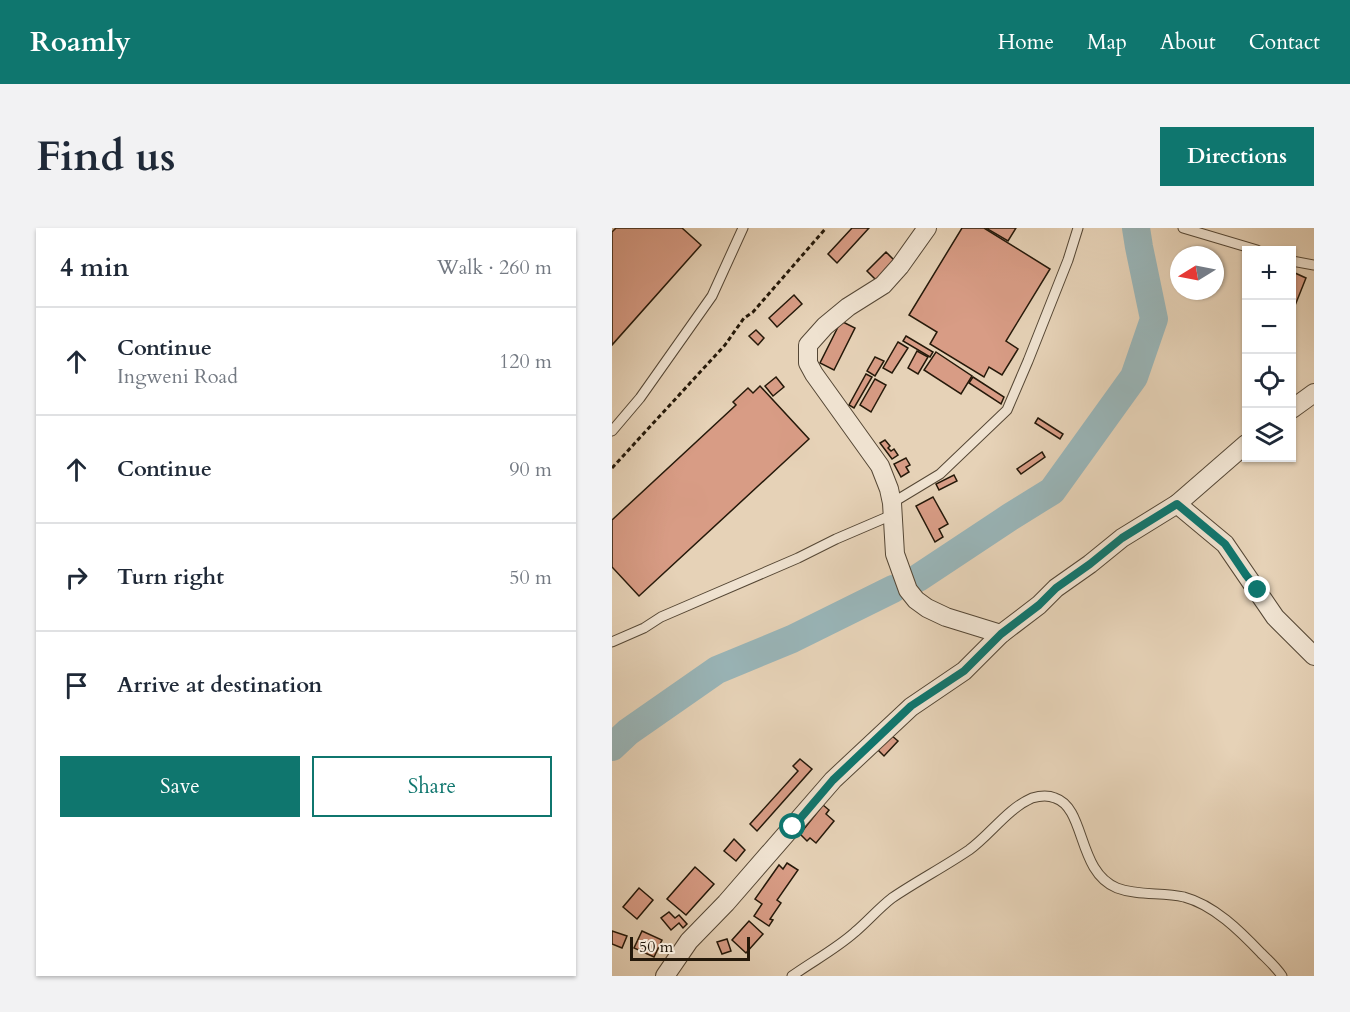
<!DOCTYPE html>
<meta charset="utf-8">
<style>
:root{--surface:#fff;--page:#f2f2f3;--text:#1f2937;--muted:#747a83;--line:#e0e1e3;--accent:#0f766e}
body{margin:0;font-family:Cardo,serif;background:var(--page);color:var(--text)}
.controls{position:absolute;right:18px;top:18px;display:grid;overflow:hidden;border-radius:0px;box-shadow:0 2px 4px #0004}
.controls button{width:54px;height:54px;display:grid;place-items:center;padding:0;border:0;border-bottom:2px solid var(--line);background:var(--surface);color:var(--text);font:30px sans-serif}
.compass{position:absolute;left:558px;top:18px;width:54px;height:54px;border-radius:50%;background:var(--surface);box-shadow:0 2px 4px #0004;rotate:260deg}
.scale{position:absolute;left:18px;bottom:15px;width:120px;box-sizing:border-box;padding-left:6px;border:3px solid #25190a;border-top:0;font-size:16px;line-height:21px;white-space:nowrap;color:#25190a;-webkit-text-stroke:4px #efe2d0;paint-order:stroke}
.stop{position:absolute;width:18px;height:18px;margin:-14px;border:4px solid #0f766e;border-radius:50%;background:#fff}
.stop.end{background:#0f766e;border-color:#fff;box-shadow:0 2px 6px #0008}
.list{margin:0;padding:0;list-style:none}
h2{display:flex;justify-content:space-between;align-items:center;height:78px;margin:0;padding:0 24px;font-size:26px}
h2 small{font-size:20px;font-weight:400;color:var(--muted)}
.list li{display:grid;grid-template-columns:39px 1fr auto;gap:18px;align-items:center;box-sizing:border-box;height:108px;padding:0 24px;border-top:2px solid var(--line)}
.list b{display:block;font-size:22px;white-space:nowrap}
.list p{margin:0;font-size:20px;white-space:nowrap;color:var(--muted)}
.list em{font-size:20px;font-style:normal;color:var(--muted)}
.actions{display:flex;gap:12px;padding:18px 24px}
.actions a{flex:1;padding:14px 0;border:2px solid var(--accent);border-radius:0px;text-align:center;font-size:21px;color:var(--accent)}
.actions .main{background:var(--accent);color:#fff}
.icon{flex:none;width:33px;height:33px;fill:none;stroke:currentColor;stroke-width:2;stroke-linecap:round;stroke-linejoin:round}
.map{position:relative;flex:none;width:702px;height:748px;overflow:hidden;border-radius:0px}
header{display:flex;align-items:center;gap:36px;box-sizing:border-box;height:84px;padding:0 30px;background:var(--accent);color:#fff}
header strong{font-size:28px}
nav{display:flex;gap:33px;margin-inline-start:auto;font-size:21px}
.intro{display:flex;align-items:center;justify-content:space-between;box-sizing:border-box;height:144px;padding:0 36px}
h1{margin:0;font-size:42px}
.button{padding:15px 27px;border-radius:0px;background:var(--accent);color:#fff;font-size:21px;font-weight:700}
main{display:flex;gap:36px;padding:0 36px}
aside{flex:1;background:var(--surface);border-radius:0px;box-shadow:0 2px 4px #0004}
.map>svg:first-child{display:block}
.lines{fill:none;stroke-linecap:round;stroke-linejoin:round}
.river{stroke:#99b5b8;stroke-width:28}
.building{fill:#d89c85;stroke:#25190a;stroke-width:1.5}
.lane-casing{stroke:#554735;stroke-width:11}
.street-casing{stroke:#554735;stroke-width:20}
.path{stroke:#25190a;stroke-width:3;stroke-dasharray:4.5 3;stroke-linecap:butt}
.lane{stroke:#efe2d0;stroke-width:9}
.street{stroke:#efe2d0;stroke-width:18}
.route{stroke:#0f766e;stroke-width:8}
</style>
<header>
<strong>Roamly</strong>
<nav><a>Home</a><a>Map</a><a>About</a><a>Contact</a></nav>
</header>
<div class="intro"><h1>Find us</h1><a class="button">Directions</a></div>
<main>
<aside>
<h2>4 min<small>Walk · 260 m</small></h2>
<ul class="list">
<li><svg class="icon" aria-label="ahead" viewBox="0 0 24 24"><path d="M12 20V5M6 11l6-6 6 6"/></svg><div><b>Continue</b><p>Ingweni Road</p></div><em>120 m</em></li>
<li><svg class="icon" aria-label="ahead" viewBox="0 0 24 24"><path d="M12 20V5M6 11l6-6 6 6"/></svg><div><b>Continue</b></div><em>90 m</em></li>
<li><svg class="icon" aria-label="right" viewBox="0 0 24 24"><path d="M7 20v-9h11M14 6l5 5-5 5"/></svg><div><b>Turn right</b></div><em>50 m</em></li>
<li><svg class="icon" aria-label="arrive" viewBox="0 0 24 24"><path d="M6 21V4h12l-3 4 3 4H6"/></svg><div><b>Arrive at destination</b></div></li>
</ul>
<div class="actions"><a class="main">Save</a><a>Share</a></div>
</aside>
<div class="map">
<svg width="702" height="748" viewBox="0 0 702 748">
<rect width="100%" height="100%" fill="#e6d2b7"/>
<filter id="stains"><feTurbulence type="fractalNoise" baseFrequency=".00333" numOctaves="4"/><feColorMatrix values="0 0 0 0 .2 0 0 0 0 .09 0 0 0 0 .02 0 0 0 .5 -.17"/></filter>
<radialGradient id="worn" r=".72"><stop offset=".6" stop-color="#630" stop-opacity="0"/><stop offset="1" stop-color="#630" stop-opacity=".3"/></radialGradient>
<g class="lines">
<!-- river -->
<g class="river">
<polyline points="306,350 398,289 440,263 522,149 542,91 527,19 524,0"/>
<polyline points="0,519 16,504 105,442 180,411 281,361"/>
</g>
</g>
<!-- building -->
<g class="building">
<polygon points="4,0 70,0 89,17 0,117 0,4"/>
<polygon points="240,0 257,0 225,35 216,26"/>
<polygon points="350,0 372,0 438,41 394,113 406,121 390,147 377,139 372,149 318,116 325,104 297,87"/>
<polygon points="374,0 404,0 396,13"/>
<polygon points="274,24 283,33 264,52 255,43"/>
<polygon points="683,45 694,50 680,85 680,53"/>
<polygon points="182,67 190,76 165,99 157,90"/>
<polygon points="229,93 243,100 222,142 208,135"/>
<polygon points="144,102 152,110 146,117 137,108"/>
<polygon points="294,108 321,124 318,129 291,113"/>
<polygon points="286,114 296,120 280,145 271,140"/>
<polygon points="305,123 316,129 306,146 296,140"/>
<polygon points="324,124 360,148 349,166 312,142"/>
<polygon points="263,129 272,133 263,148 255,143"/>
<polygon points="254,146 260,149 242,180 237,177"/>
<polygon points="164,149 172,159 161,168 153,158"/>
<polygon points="361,149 392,169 389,176 357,155"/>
<polygon points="263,151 274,157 259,184 248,177"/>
<polygon points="148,158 197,211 27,368 0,339 0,292 124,177 121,174 136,160 141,165"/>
<polygon points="426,190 451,206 448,211 423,195"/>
<polygon points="273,212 278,218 276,220 279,223 282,221 286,227 280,231 268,215"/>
<polygon points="430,224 433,229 409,246 405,241"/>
<polygon points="294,230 298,237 294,239 297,244 289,249 282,236"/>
<polygon points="342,247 345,253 327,262 324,256"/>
<polygon points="321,269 336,296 327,301 331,309 323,314 304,278"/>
<polygon points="279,507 286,513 272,528 265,521"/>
<polygon points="188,531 200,541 145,603 138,596 186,543 181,538"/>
<polygon points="211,577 217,582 214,586 222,593 204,615 198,610 195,613 188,606"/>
<polygon points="122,611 133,622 124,633 112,623"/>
<polygon points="175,635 186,642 165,672 169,675 158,691 161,692 157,698 142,688 150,676 143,671 167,637 171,641"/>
<polygon points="83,639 102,656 74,687 55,671"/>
<polygon points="27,660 41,672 25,691 11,679"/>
<polygon points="57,684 63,690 67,687 75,696 71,700 67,695 59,702 49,690"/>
<polygon points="137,693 151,706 134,725 120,712"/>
<polygon points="0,703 15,708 10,720 0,716"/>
<polygon points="30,703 50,712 42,729 22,720"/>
<polygon points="115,711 119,723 110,726 105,714"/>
</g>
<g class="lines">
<!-- lane casing -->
<g class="lane-casing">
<g id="lane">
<polyline points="571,0 645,22"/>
<polyline points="680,33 702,37"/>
<polyline points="0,203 28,170 100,68 131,0"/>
<polyline points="280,275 328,246 395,182 416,133 456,32 466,0"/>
<polyline points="0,414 32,400 49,389 186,330 224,311 280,287"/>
<path d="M180,748C201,733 224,721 243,704C256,693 267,680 280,670C305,653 332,639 357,622C379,606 395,581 420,570C427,568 436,567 443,570C474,580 465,644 505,660C526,668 550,664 572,669C602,677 628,703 649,725C656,732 664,739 670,748"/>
</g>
</g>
<!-- street casing -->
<g class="street-casing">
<g id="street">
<polyline points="315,0 288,38 271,57 236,79 213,98 196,117 196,135 202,146 268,238 277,261 280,275 283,326 296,362 304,372 315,380 334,389 389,406"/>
<polyline points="680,181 702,165"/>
<polyline points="565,276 613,316 663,389 702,428"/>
<polyline points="53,748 77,713 114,675 221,552 299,479 352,443 389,406 427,377 444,360 478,336 510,310 565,276 634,216"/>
</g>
</g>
<!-- path -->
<polyline class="path" points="0,240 113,117 132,90 141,84 214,0"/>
<!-- lane -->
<use href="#lane" class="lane"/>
<!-- street -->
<use href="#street" class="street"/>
</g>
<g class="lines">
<!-- route -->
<polyline class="route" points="181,599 221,552 299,478 352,443 389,406 427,377 444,360 478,336 510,310 565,276 613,316 634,347 646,362"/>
</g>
<rect width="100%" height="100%" filter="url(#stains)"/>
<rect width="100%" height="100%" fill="url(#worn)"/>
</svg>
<div class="controls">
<button>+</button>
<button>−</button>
<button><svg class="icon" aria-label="locate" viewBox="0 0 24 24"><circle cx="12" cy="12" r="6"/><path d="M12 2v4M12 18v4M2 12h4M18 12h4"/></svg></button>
<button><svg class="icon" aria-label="layers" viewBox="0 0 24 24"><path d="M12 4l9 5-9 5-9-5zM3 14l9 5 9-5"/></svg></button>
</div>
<svg class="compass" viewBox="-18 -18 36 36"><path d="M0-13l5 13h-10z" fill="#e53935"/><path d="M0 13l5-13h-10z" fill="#747a83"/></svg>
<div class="scale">50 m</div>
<div class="stop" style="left:181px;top:599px"></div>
<div class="stop end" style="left:646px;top:362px"></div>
</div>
</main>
